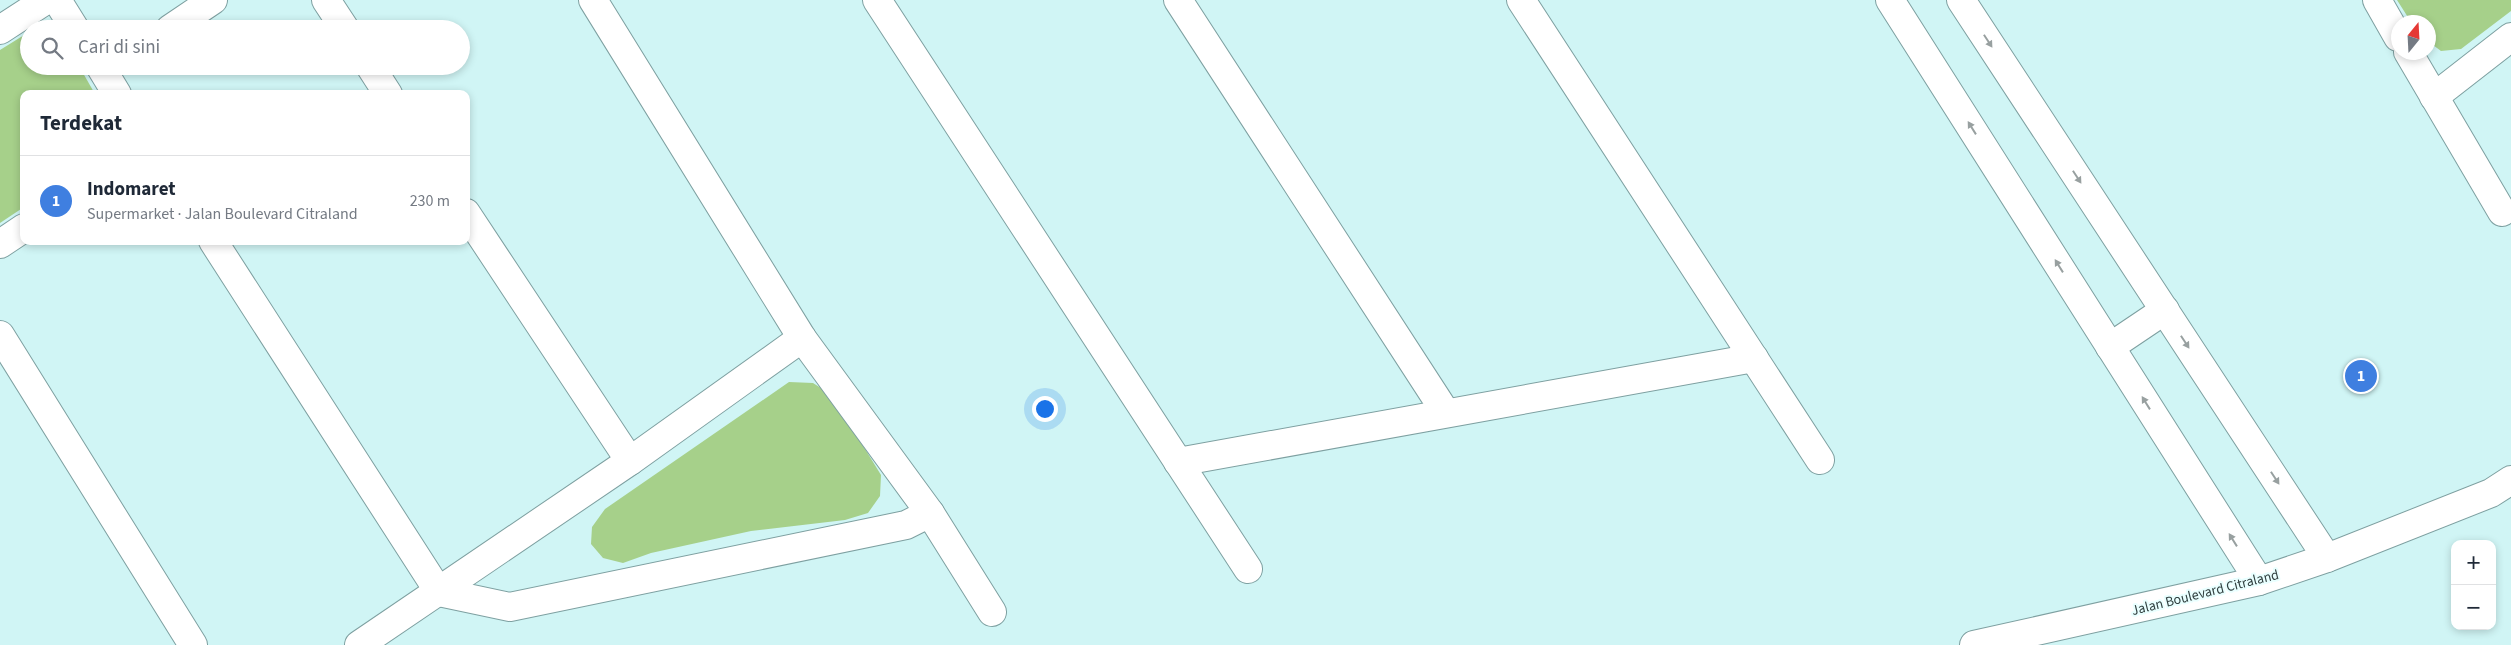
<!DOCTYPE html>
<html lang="id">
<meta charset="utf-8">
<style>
:root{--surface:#fff;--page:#f2f2f3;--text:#1f2937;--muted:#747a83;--line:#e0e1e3;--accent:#111827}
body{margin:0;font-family:"Source Sans 3",sans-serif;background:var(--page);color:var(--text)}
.controls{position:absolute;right:15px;bottom:15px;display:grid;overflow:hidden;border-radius:10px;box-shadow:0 2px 8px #0003}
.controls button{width:45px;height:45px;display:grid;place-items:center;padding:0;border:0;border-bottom:1px solid var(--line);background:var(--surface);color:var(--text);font:25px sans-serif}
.compass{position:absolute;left:2391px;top:15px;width:45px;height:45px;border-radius:50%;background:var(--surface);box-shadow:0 2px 8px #0003;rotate:18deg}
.you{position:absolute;left:1044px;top:408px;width:18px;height:18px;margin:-12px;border:4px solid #fff;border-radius:50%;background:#1a73e8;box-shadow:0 0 0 8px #1a73e833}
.badge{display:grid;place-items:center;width:32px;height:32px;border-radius:50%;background:var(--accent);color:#fff;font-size:16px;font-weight:700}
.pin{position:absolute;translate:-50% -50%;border:2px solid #fff;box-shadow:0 1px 5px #0006}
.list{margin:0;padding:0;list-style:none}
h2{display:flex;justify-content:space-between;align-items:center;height:65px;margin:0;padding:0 20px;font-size:21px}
h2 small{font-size:16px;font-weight:400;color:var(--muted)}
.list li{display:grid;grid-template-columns:32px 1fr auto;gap:15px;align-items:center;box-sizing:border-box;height:90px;padding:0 20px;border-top:1px solid var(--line)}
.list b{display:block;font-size:19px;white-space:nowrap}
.list p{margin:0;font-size:16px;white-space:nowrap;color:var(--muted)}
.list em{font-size:16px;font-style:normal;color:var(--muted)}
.icon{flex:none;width:28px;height:28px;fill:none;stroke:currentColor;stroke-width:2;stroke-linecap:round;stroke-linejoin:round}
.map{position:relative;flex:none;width:2511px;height:645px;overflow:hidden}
.search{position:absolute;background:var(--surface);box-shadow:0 2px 8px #0003;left:20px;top:20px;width:450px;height:55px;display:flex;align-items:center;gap:12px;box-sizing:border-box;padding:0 18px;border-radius:28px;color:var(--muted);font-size:19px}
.panel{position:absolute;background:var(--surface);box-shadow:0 2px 8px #0003;left:20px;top:90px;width:450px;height:155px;border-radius:10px}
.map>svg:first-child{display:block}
.green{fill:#a6d08a}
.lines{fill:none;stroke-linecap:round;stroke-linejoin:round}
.minor-casing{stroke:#7ea0a1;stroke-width:30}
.minor{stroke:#fff;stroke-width:28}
.oneway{fill:#98a0a0}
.labels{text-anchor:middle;stroke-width:4;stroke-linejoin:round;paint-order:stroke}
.street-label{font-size:14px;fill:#314040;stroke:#e9ffff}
</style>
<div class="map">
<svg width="2511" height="645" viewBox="0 0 2511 645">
<rect width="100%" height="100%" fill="#d0f5f5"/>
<!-- green -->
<g class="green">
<polygon points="2397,0 2511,0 2511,11 2461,49 2441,51 2429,42 2428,22 2411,22"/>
<polygon points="29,32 29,66 79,66 95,94 24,94 24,207 0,223 0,50"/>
<polygon points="789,382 813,383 832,395 881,475 880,496 868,513 845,520 751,531 651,553 623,563 603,558 591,544 592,527 605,509"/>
</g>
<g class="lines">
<!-- minor casing -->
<g class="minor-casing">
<g id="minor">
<polyline points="57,0 75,29"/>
<polyline points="326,0 345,29"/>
<polyline points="593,0 802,338 930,513 992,612"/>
<polyline points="877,0 1248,569"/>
<polyline points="1178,0 1446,413"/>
<polyline points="1521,0 1820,460"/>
<polyline points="1890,0 2259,581"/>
<polyline points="1961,0 2327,558"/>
<polyline points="2377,0 2398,37"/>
<polyline points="170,29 213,0"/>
<polyline points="0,30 46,0"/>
<polyline points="2408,52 2502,212"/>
<polyline points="100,66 117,94"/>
<polyline points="370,66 388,94"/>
<polyline points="2434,97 2511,37"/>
<polyline points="466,213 630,461"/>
<polyline points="213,241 439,592 510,607 906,525 930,513"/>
<polyline points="0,244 24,228"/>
<polyline points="0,335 193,645"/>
<polyline points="2110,347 2165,310"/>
<polyline points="1178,462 1754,358"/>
<polyline points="359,645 630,461 802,338"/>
<polyline points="1974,645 2259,581 2327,558 2491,493 2511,480"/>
</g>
</g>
<!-- minor -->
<use href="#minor" class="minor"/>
</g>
<!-- one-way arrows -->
<defs><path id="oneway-solid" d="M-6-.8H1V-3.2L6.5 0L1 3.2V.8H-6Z" transform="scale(1.25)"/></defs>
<g class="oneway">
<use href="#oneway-solid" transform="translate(1988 41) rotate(57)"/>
<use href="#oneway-solid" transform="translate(1972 128) rotate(-122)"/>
<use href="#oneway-solid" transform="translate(2077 177) rotate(57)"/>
<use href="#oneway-solid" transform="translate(2059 266) rotate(-122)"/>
<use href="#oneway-solid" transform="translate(2185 342) rotate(57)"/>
<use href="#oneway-solid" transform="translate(2146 403) rotate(-122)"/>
<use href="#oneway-solid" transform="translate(2275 478) rotate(57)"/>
<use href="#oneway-solid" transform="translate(2233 540) rotate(-122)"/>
</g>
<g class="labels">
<!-- street labels -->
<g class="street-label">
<text transform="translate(2205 592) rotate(-14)" y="5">Jalan Boulevard Citraland</text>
</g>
</g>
</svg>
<div class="controls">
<button>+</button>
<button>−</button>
</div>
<svg class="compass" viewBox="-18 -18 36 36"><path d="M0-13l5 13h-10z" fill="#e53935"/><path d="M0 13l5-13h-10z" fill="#747a83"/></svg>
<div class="you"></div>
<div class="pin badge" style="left:2361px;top:376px;background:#3f7fe0">1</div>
<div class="search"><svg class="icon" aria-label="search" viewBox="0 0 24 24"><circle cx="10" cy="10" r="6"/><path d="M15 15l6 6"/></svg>Cari di sini</div>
<section class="panel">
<h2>Terdekat<small></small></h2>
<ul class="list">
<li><span class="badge" style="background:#3f7fe0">1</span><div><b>Indomaret</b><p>Supermarket · Jalan Boulevard Citraland</p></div><em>230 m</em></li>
</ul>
</section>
</div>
